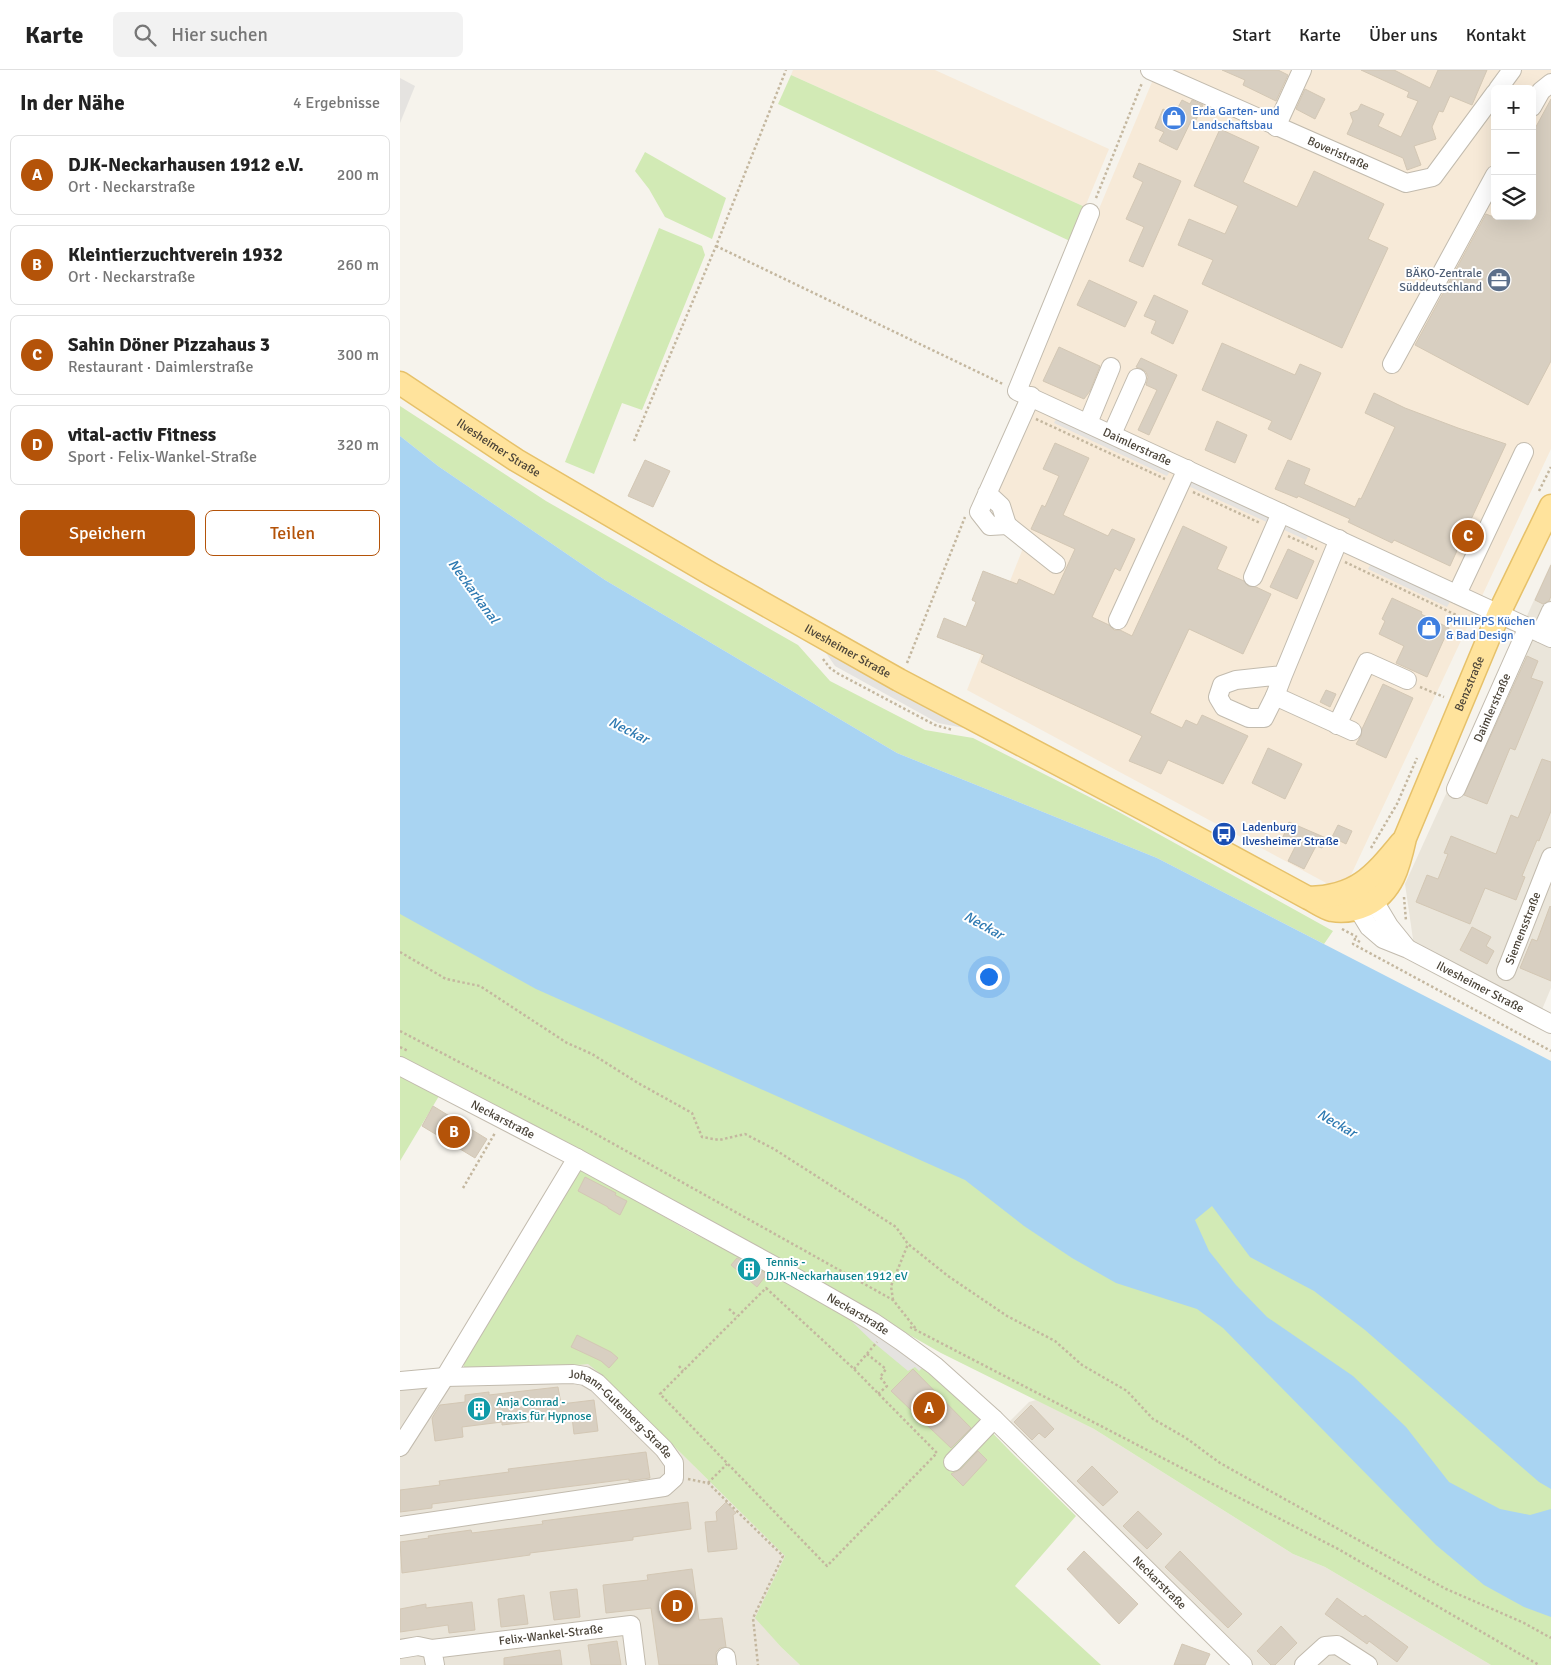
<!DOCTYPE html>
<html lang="de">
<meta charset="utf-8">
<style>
:root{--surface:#fff;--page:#f2f2f2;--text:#222;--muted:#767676;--line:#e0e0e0;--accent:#b45309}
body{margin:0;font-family:Signika,sans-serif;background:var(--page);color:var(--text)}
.controls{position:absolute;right:15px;top:15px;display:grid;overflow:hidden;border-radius:8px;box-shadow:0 5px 20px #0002}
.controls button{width:45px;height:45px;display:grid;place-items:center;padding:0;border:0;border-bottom:1px solid var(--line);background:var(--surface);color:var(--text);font:25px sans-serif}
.you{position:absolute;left:588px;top:906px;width:18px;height:18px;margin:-12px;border:4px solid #fff;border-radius:50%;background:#1a73e8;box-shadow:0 0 0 8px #1a73e833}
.badge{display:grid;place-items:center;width:32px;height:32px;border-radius:50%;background:var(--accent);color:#fff;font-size:16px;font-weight:700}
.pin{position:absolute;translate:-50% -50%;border:2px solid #fff;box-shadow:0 1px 5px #0006}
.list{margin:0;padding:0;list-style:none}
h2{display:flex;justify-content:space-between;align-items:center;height:65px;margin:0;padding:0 20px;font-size:21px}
h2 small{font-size:16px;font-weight:400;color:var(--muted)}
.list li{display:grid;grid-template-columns:32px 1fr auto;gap:15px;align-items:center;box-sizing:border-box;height:80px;margin:0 10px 10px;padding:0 10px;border:1px solid var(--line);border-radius:8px}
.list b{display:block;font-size:19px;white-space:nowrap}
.list p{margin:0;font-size:16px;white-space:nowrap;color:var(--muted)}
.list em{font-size:16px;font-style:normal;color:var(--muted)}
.actions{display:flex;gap:10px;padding:15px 20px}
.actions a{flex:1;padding:11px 0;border:1px solid var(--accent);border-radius:8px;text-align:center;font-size:18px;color:var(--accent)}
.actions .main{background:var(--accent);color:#fff}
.icon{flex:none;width:28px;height:28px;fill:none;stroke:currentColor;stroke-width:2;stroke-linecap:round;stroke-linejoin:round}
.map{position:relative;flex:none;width:1151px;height:1595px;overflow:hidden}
header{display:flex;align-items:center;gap:30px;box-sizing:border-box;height:70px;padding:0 25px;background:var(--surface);border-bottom:1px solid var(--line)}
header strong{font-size:24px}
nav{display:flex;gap:28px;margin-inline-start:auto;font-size:18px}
.search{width:350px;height:45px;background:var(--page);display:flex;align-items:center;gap:12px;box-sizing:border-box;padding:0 18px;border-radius:8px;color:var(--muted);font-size:19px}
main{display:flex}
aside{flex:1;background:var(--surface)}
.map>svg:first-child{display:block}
.residential{fill:#eae5da}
.commercial{fill:#f7ead8;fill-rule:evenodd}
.green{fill:#d2eab5}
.parking{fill:#e5e3e0}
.water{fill:#a9d4f2}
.building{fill:#d8cfc1;stroke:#d3c7b4}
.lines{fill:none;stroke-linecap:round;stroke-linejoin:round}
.minor-casing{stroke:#c2bbae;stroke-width:20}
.major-casing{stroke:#e6c16a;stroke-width:25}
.path{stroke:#c4b79f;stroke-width:2.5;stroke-dasharray:2.5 2.5;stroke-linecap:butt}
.minor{stroke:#fff;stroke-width:18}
.major{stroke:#ffe39c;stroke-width:22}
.labels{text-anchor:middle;stroke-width:4;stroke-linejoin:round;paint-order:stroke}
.shop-label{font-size:12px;fill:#366cbe;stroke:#fff;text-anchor:start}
.street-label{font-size:12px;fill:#4b4439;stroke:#fff}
.service-label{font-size:12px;fill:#4e5e75;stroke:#fff;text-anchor:end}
.transit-label{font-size:12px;fill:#164399;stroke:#fff;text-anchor:start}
.culture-label{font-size:12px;fill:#0d838f;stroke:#fff;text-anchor:start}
.water-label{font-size:14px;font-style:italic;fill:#2e7ab2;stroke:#fff}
</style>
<header>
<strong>Karte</strong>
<div class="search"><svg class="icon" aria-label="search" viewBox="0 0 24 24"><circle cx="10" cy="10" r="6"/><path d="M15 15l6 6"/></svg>Hier suchen</div>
<nav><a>Start</a><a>Karte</a><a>Über uns</a><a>Kontakt</a></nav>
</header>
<main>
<aside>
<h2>In der Nähe<small>4 Ergebnisse</small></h2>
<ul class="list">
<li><span class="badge">A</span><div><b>DJK-Neckarhausen 1912 e.V.</b><p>Ort · Neckarstraße</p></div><em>200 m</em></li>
<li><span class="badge">B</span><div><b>Kleintierzuchtverein 1932</b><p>Ort · Neckarstraße</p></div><em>260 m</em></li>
<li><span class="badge">C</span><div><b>Sahin Döner Pizzahaus 3</b><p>Restaurant · Daimlerstraße</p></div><em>300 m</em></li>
<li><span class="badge">D</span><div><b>vital-activ Fitness</b><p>Sport · Felix-Wankel-Straße</p></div><em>320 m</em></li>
</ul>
<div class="actions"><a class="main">Speichern</a><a>Teilen</a></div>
</aside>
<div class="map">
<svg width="1151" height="1595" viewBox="0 0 1151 1595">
<rect width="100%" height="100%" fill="#f6f3ec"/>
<!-- residential -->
<g class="residential">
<polygon points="1151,493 1151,918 1141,942 1014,876 1005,814"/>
<polygon points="177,1265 202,1305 385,1486 356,1548 381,1577 400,1595 0,1595 0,1306 73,1304"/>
<polygon points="636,1330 694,1359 893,1484 925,1497 1091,1595 852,1595 608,1353 629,1332"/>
</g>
<!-- commercial -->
<g class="commercial">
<polygon points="393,0 535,0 709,79 685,137 391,5"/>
<path d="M757,0H1151V379L943,822L567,620L629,463L577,431ZM1095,19H1132V146H1095Z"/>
</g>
<!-- green -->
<g class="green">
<polygon points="391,5 685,137 672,172 378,34"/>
<polygon points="245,82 326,128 312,169 265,147 249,119 235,101"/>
<polygon points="259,158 302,176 305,185 242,340 222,333 194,404 165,392"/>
<polygon points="0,336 146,431 398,575 430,611 525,660 573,668 717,741 933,861 924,874 757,788 497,683 205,510 38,396 0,366"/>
<polygon points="0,631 1151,1107 1151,1595 1091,1595 925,1497 893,1484 694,1359 541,1283 403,1204 0,988"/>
<polygon points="0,1005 39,1026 0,1091"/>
<polygon points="173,1094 289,1161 339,1186 444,1245 526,1294 610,1381 676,1446 615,1516 701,1595 400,1595 381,1577 355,1548 385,1486 202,1305 188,1294 73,1304 64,1299 64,1291"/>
</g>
<!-- parking -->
<g class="parking">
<polygon points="0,8 15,16 0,53"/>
<polygon points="659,344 772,397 767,406 654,353"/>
<polygon points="788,405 910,462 906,470 784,414"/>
<polygon points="973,490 1052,528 1047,537 968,499"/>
<polygon points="424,580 564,658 538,653 435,596"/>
<polygon points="446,1246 526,1294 519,1301 515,1297 508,1301 473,1272"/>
</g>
<!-- water -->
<polygon class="water" points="0,366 38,396 205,510 497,683 757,788 1151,991 1151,1419 1139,1412 965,1260 914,1221 850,1187 812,1136 795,1150 809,1181 836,1215 867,1247 953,1306 1006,1357 1049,1412 1100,1439 1130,1445 1151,1439 1151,1547 1124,1537 1084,1515 1036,1475 823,1258 797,1239 716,1213 672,1188 624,1156 565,1110 136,919 0,844"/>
<!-- building -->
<g class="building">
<polygon points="822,0 878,0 888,5 876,31 843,15 845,10"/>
<polygon points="961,0 994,0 1030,18 1038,0 1087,0 1072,35 1050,26 1043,42 1039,41 1032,57 1036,69 1014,76 1021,95 1007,100 1003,88 947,64 953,51 950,43 958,40 961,34 984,44 978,56 1001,67 1018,31 1007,27 1009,22"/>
<polygon points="905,19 925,29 915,49 896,39"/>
<polygon points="1151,29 1151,291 1128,335 1015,275 1086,144 1091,146 1132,146 1132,64"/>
<polygon points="782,30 790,34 792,30 803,35 796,50 792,49 777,80 759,71 764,62 755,58 763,39 774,45"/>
<polygon points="820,59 859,77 843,112 897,137 914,101 984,134 968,169 988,178 942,278 802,214 813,190 778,175 789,149 825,164 838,136 794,116"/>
<polygon points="739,93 781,111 743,197 729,191 744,157 726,149 743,112 733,107"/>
<polygon points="689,210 737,232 725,257 677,235"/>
<polygon points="754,225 788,241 773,274 751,263 756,251 744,246"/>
<polygon points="822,273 895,305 900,294 921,303 891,370 868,359 872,351 802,320"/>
<polygon points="659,277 700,296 690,321 684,329 643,311"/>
<polygon points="741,288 777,305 749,365 738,360 757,320 746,315 748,307 746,302 742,299 736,297"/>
<polygon points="974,323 1005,338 1058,358 1106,374 1068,456 1076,459 1067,478 1060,474 1050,496 994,470 992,473 948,452 950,449 898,426 897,428 875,419 888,390 910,399 904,414 955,437 959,428 961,429 995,357 965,343"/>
<polygon points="817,351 847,365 835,393 805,380"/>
<polygon points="655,373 689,388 663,445 708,466 712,459 735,469 720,501 715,498 692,547 709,555 714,560 720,560 732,566 783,456 827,477 817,499 844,511 848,516 856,517 871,524 843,584 789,559 750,643 782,658 786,650 797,655 802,645 848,666 823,714 768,690 761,704 729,691 742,666 581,592 584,585 537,567 544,548 566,557 576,532 572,530 583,501 617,514 619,509 654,525 675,479 631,459 642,435 645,437 659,406 643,399"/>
<polygon points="245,390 270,401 253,437 228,426"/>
<polygon points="888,479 914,491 897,529 870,517"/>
<polygon points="1151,495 1151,526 1149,531 1143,534 1135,530"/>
<polygon points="992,528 1022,542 1021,544 1049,558 1027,607 996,593 1004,576 979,564 985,551 982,549"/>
<polygon points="1127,586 1138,591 1131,608 1143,612 1115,680 1110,678 1087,734 1064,725"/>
<polygon points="983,614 1013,628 986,688 956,674 961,666 962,659"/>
<polygon points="926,620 936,624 930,637 920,632"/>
<polygon points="868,678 902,694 885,729 852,713"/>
<polygon points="1142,689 1151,692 1151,741 1139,771 1137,770 1122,806 1125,807 1116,830 1085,818 1070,854 1016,832 1027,805 1038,809 1048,784 1044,783 1051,766 1096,784 1111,745 1118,748"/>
<polygon points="889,752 926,768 922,778 916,776 904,799 888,791 897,773 883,767"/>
<polygon points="938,755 952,761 946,774 932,767"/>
<polygon points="1150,836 1151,837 1151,911 1120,898 1132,869 1137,871"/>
<polygon points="1072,857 1091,867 1086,876 1094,881 1087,894 1060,880"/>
<polygon points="33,1036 87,1069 75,1088 22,1056"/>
<polygon points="185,1107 216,1123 215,1125 227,1131 220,1145 208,1138 208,1137 178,1121"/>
<polygon points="337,1188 367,1204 357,1217 331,1195"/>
<polygon points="177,1265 211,1282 218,1288 209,1298 201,1291 171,1277"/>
<polygon points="513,1299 571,1358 551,1378 491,1321"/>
<polygon points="158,1317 161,1334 194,1330 198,1361 174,1364 172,1347 102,1355 102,1352 62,1357 63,1367 35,1371 32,1348 40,1335 65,1332 65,1325 89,1322 89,1325"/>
<polygon points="631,1335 654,1359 645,1368 639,1363 632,1370 614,1352"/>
<polygon points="578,1381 587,1390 563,1416 551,1404 561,1399"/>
<polygon points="246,1382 250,1408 229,1411 229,1409 32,1434 32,1438 0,1442 0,1420 40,1415 39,1411 109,1402 108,1399"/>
<polygon points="692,1396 718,1422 703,1436 677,1411"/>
<polygon points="288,1432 291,1459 233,1467 233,1470 130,1483 130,1485 2,1503 0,1472 29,1468 28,1466 71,1460 72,1463 143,1454 142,1451"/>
<polygon points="326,1432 336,1443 333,1445 337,1479 308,1482 305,1452 317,1451 316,1442"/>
<polygon points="738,1441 762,1464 747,1479 723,1456"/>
<polygon points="684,1481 738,1534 719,1554 667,1499"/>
<polygon points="780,1481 842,1544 828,1558 765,1497"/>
<polygon points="292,1499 299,1550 322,1548 326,1577 320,1578 316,1582 316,1595 259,1595 251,1538 206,1543 203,1515 248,1510 247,1505"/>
<polygon points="177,1519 180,1547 154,1550 150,1522"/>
<polygon points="124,1525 128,1554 101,1557 98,1529"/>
<polygon points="937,1528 963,1547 965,1545 1008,1577 997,1592 969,1571 967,1574 925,1544"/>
<polygon points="72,1532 75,1560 49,1563 48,1555 0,1562 0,1539 26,1534 26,1538"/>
<polygon points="881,1556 897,1573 875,1595 871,1595 857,1581"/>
<polygon points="217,1571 221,1595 191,1595 188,1575"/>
<polygon points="782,1574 810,1584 805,1595 774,1595"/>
<polygon points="160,1580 162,1595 104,1595 104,1588"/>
</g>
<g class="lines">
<!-- minor casing -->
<g class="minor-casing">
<g id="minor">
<path id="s1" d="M750,0L1006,113L1033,107L1095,23"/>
<polyline points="1098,19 1112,0"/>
<polyline points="1132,37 1141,21 1151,13"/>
<polyline points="876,57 902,0"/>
<path id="s2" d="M690,143L617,321L1151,568"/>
<polyline points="992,294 1095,105"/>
<polyline points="688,353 711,297"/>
<polyline points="712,364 737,308"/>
<polyline points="587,423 601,436 607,455 590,456 579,442 631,326"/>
<polyline points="607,455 656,494"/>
<polyline points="853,507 881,443"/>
<polyline points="1057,524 1124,382"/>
<polyline points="718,550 787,399"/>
<polyline points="1141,563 1151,541"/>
<polyline points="883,605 875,626 864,648 849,648 824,637 818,627 822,615 836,610 883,605 939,469"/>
<polyline points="875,626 952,661"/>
<polyline points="937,655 967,592 1007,610"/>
<path id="s3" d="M1056,719L1128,557"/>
<polyline points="974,831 989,856 1006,877"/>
<path id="s4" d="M958,839L969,857L983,869L1008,879L1151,954"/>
<path id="s5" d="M1106,901L1151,787"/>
<path id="s6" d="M0,996L177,1088L391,1205L473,1252L501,1271L535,1296L594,1349L843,1595"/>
<path id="s7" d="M0,1311L45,1307L173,1304L185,1306L197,1313L264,1379L274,1393V1408L264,1417L0,1456"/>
<polyline points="0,1377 45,1307 177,1088"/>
<polyline points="553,1392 594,1349"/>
<polyline points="0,1579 18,1576 32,1579"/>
<polyline points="326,1587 327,1595"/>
<path id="s8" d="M35,1595L32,1579L231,1555L236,1595"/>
<polyline points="904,1595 925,1576 937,1575 968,1595"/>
</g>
</g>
<!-- major casing -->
<g class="major-casing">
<g id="major">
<path id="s9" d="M0,313L116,390L311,504L499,610L755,745L908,828C916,832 924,838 932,840C944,842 955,840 966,835C993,822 999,795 1005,768L1099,543L1151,436"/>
<path d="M909,828C956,827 973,807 1001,773"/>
</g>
</g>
<!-- path -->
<g class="path">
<polyline points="696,128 742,13"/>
<polyline points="316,176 603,314"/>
<polyline points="636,349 765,409"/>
<polyline points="234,371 316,176 386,0"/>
<polyline points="1139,421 1151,397"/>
<polyline points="793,422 860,453"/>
<polyline points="888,466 917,479"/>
<polyline points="945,492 1075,554"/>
<polyline points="423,589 430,598 437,603 535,655 553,660"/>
<polyline points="507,593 565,447"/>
<polyline points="1020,617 1044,627"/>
<polyline points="971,778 997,734 1017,688"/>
<polyline points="1004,827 1006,851"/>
<polyline points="942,859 957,867"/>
<polyline points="960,872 955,869 953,874 1151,981"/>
<polyline points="0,882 46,909 80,916 167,973 192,984 238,1013 292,1043 302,1067 319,1070 345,1064 374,1079 496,1157 508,1174 548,1206 607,1246 655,1271 682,1295 727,1321 753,1349 786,1368 820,1393 1046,1519 1124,1553 1151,1568"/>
<polyline points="0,961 185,1058 493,1230 516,1259"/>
<polyline points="0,977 8,981"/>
<polyline points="63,1118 95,1063"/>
<polygon points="366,1218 454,1299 537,1383 427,1496 260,1324"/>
<polyline points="493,1230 491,1216 508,1174"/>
<polyline points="329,1239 337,1246"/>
<polyline points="510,1257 940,1480 1139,1595"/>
<polyline points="467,1284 486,1299 480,1307 487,1316 478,1324"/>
<polyline points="279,1296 283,1301"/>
<polyline points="454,1299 477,1272"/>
<polyline points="288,1409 308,1413 383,1486 353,1548 358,1595"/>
<polyline points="308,1413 327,1394"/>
</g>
<!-- minor -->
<use href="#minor" class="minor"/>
<!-- major -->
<use href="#major" class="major"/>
</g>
<!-- icons -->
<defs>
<g id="shop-disc" transform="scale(1.25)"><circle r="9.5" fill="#3f7fe0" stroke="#fff"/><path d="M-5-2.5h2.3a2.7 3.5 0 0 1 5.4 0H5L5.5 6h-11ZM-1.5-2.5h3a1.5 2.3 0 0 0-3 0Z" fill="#fff"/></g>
<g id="office-disc" transform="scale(1.25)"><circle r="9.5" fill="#5c6f8a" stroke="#fff"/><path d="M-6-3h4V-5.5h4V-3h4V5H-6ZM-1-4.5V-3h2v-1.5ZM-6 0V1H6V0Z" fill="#fff"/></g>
<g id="bus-disc" transform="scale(1.25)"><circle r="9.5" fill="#1a4fb4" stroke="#fff"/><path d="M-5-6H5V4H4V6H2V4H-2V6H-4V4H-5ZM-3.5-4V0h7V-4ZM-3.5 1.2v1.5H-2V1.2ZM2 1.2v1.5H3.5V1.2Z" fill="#fff"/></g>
<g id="building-disc" transform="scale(1.25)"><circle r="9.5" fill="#0f9aa8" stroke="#fff"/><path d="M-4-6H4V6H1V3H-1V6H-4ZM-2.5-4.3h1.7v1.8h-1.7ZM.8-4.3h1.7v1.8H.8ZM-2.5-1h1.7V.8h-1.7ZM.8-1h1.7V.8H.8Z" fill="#fff"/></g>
</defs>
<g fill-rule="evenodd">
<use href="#shop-disc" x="774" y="48"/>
<use href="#office-disc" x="1099" y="210"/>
<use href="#shop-disc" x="1029" y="558"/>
<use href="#bus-disc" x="824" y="764"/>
<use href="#building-disc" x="349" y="1199"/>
<use href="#building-disc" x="79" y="1339"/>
</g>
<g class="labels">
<!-- shop labels -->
<g class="shop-label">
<text x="792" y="45">Erda Garten- und<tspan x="792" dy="14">Landschaftsbau</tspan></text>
<text x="1046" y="555">PHILIPPS Küchen<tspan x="1046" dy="14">&amp; Bad Design</tspan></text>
</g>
<!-- street labels -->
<g class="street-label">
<text dy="4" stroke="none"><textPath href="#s1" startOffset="206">Boveristraße</textPath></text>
<text dy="4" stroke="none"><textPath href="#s2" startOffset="325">Daimlerstraße</textPath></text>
<text dy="4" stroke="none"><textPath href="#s9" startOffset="118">Ilvesheimer Straße</textPath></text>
<text dy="4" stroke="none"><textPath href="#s9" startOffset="522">Ilvesheimer Straße</textPath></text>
<text dy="4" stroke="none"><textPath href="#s9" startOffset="1354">Benzstraße</textPath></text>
<text dy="4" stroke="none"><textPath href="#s3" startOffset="89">Daimlerstraße</textPath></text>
<text dy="4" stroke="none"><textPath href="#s5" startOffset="46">Siemensstraße</textPath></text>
<text dy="4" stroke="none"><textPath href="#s4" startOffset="148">Ilvesheimer Straße</textPath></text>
<text dy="4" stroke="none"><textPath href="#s6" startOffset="116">Neckarstraße</textPath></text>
<text dy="4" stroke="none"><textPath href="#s6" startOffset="521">Neckarstraße</textPath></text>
<text dy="4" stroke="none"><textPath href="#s7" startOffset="236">Johann-Gutenberg-Straße</textPath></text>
<text dy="4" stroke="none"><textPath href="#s6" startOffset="926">Neckarstraße</textPath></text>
<text dy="4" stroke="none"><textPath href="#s8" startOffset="136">Felix-Wankel-Straße</textPath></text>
</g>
<!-- service labels -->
<g class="service-label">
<text x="1082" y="207">BÄKO-Zentrale<tspan x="1082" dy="14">Süddeutschland</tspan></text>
</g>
<!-- transit labels -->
<g class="transit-label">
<text x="842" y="761">Ladenburg<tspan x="842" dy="14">Ilvesheimer Straße</tspan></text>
</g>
<!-- culture labels -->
<g class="culture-label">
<text x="366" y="1196">Tennis -<tspan x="366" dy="14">DJK-Neckarhausen 1912 eV</tspan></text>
<text x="96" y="1336">Anja Conrad -<tspan x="96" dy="14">Praxis für Hypnose</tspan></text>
</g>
<!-- water labels -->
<g class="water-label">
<text transform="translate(74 521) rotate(54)" y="5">Neckarkanal</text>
<text transform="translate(229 660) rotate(27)" y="5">Neckar</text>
<text transform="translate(584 855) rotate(29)" y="5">Neckar</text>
<text transform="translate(937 1053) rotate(30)" y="5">Neckar</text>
</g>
</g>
</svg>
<div class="controls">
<button>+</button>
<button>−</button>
<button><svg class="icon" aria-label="layers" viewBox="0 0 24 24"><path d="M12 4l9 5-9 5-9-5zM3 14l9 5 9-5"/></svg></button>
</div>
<div class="you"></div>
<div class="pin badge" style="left:529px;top:1338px">A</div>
<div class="pin badge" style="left:54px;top:1062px">B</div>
<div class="pin badge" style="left:1068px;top:466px">C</div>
<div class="pin badge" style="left:277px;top:1536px">D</div>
</div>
</main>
